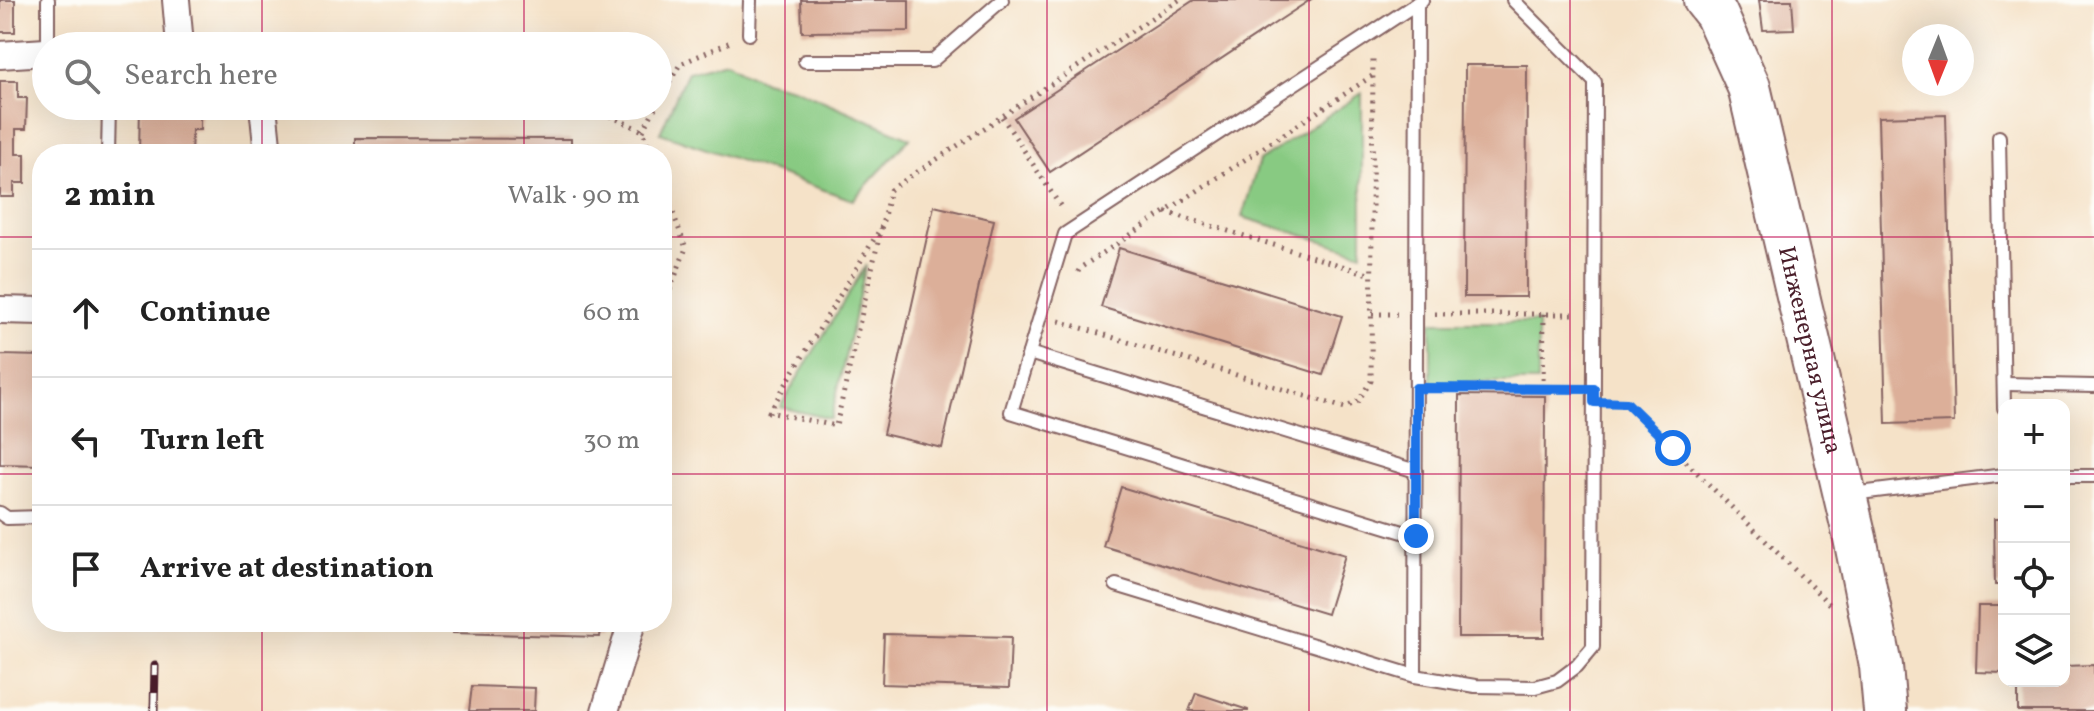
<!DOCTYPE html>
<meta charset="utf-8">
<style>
:root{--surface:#fff;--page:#f6f6f6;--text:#222;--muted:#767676;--line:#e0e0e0}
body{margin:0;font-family:Vollkorn,serif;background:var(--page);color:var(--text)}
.controls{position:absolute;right:24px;bottom:24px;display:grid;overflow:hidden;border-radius:16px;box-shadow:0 8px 32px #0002}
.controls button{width:72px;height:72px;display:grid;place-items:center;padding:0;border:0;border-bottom:2px solid var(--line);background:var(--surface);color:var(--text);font:40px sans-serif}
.compass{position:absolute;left:1902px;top:24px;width:72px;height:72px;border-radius:50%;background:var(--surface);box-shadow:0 8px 32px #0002;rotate:181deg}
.stop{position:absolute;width:24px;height:24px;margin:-18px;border:6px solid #1a73e8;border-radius:50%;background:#fff}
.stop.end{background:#1a73e8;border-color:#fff;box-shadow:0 2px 8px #0008}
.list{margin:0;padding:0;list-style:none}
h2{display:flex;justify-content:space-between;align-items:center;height:104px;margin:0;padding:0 32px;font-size:34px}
h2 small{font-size:26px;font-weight:400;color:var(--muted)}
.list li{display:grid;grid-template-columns:52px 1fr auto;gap:24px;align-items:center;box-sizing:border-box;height:128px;padding:0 32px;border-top:2px solid var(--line)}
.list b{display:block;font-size:30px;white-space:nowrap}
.list em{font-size:26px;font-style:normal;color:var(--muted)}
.icon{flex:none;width:44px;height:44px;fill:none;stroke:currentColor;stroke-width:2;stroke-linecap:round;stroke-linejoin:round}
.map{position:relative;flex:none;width:2094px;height:711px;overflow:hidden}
.search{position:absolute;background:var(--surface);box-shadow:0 8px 32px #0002;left:32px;top:32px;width:640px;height:88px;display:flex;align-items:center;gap:20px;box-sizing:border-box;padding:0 28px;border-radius:44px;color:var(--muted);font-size:30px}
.panel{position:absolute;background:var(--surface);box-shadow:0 8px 32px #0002;left:32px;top:144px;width:640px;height:488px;border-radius:32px}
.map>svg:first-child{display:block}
.green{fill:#88ca82;stroke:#697456;stroke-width:2}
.building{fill:#dcaf99}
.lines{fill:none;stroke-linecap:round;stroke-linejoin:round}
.lane-casing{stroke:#866362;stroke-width:16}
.street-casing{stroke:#866362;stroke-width:30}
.primary-casing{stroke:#866362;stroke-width:46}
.path{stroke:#866362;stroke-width:5;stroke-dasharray:2 6;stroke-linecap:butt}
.lane{stroke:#fff;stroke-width:12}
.street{stroke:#fff;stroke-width:26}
.primary{stroke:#fff;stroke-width:42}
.rail-casing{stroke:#4a1f2b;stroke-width:9}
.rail{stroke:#fdfcf7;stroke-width:6;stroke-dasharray:18;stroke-linecap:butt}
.route{stroke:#1a73e8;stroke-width:10}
.grid{fill:none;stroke:#c2185b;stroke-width:2;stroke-opacity:0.55}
.labels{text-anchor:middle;stroke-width:7;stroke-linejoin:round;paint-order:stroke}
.street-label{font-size:24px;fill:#4a1f2b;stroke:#fdfcf7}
</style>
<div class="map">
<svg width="2094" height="711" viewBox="0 0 2094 711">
<rect width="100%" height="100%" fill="#fdfcf7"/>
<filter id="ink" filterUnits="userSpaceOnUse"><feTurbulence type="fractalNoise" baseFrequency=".0125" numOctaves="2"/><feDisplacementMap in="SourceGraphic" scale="16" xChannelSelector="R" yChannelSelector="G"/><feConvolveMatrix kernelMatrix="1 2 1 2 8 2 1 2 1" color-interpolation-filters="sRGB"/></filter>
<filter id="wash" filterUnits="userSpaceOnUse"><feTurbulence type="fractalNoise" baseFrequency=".006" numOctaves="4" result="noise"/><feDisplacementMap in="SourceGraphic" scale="32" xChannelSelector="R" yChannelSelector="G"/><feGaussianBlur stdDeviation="1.8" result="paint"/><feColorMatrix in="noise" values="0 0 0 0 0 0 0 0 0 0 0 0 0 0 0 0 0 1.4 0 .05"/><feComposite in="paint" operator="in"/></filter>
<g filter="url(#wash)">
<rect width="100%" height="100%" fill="#f5e2c8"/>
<!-- green -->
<g class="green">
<polygon points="727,61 764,81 796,89 910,138 853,200 660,133 687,71"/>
<polygon points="1362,93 1362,253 1242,217 1259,161"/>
<polygon points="866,265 831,419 780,407"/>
<rect x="1431" y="322" width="107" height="60"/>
</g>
<g id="blocks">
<!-- building -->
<g class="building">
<rect x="0" y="0" width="15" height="32"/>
<polygon points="801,0 909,0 909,31 802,32"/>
<polygon points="1194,0 1310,0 1050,172 1014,118"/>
<polygon points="1759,0 1792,0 1794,29 1763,30"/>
<polygon points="1465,65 1527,65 1526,297 1464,297"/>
<polygon points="0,81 18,81 18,98 27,98 26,129 16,129 16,154 25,154 25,183 14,183 14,197 0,197"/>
<polygon points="140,106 200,106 200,130 192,130 191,154 139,154"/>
<polygon points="1946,115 1954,422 1886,424 1878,117"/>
<polygon points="355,138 571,139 571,154 355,154"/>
<polygon points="934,206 994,220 942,448 883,434"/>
<polygon points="1119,248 1342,316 1323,375 1101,307"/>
<polygon points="0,355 42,356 42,465 0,464"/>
<polygon points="1459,395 1545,396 1544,637 1458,637"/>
<polygon points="1121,487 1345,555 1327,614 1103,546"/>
<polygon points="1994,519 2004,519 2004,585 1995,585"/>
<polygon points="1978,606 2004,606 2004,673 1976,672"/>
<polygon points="453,622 602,622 600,637 453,633"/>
<polygon points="884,634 1011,637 1009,688 882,684"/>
<polygon points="2094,665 2094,711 2018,711 2018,681 2064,681 2064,666"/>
<polygon points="472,686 535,688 534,711 469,711"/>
<polygon points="1196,693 1248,710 1248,711 1189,711"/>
</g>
</g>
</g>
<g filter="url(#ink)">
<use href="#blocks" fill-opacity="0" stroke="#866362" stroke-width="2"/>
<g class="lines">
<!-- lane casing -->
<g class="lane-casing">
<g id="lane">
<polyline points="48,0 48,46"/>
<polyline points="749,34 750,0"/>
<polyline points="805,61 932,61 1002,0"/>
<polyline points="1999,137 2004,408"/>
<polyline points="108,154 109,106"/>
<polyline points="1029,353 1416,471"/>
<polyline points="2004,384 2094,386"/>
<polyline points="2064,476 2094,476"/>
<polyline points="1852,494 2004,475"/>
<polyline points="0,513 7,518 42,517"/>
<polyline points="1416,536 1011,412 1065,234 1422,0"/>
<polyline points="1116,585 1415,676 1475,686 1535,687 1557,681 1577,666 1593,647 1595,82 1513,0"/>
<polyline points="1415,676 1417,3"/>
</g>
</g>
<!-- street casing -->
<g class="street-casing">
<g id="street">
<polyline points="176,0 180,45"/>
<polyline points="0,55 46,52"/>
<polyline points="263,106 268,154"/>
<polyline points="0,310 42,311"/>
<polyline points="605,711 632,622"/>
</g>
</g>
<!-- primary casing -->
<g class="primary-casing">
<g id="primary">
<path id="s1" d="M1705,0L1716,14L1749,87L1855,538L1881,666L1885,711"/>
</g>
</g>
<!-- path -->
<g class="path">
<polyline points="658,103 680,64 733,41"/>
<polyline points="588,106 643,131 651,154"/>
<polyline points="1002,117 1063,210"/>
<polyline points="643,131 656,106"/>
<polyline points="662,183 686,248 662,311"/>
<polyline points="1166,212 1372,275"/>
<polyline points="882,226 769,412 836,426 890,190 1179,0"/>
<polyline points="1078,272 1080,268 1372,76"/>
<polyline points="1372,314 1397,314"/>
<polyline points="1435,314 1573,314"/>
<polyline points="1059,321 1345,408 1358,401 1371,381 1373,57"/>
<polyline points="1435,388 1573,389"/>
<polyline points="1543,388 1544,314"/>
<polyline points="1614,403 1627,403 1832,607"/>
</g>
<!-- lane -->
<use href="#lane" class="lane"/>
<!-- street -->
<use href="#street" class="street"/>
<!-- primary -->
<use href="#primary" class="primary"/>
<!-- rail casing -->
<g class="rail-casing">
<polyline id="rail" points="154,711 155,666"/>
</g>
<!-- rail -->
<use href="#rail" class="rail"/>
</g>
</g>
<g class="lines" filter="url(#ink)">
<!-- route -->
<polyline class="route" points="1416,536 1416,388 1594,389 1594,402 1627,403 1673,448"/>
</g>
<!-- grid -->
<path class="grid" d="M262,0V46M524,0V46M785,0V711M1047,0V711M1309,0V711M1570,0V711M1832,0V711M262,106V154M524,106V154M0,237H42M662,237H2094M0,474H42M662,474H2004M2064,474H2094M262,622V711M524,622V711"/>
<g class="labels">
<!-- street labels -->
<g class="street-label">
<text dy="8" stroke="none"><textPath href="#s1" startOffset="368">Инженерная улица</textPath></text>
</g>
</g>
</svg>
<div class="controls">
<button>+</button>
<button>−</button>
<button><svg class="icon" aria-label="locate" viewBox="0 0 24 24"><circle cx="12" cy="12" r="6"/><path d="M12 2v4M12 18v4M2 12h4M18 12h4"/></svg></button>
<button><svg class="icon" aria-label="layers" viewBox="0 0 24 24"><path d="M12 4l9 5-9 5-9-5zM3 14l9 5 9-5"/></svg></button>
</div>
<svg class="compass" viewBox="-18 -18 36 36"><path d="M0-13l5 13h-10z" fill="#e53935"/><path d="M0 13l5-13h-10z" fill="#767676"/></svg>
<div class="stop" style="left:1673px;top:448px"></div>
<div class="stop end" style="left:1416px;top:536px"></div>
<div class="search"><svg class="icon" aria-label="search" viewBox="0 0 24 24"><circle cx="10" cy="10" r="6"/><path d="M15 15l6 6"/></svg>Search here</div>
<section class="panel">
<h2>2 min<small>Walk · 90 m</small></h2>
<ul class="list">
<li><svg class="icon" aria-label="ahead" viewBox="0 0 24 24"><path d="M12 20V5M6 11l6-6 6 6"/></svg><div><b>Continue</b></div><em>60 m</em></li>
<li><svg class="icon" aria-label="left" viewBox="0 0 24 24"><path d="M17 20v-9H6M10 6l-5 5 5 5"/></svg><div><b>Turn left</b></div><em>30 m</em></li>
<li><svg class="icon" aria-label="arrive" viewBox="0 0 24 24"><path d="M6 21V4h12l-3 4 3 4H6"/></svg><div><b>Arrive at destination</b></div></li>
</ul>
</section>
</div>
